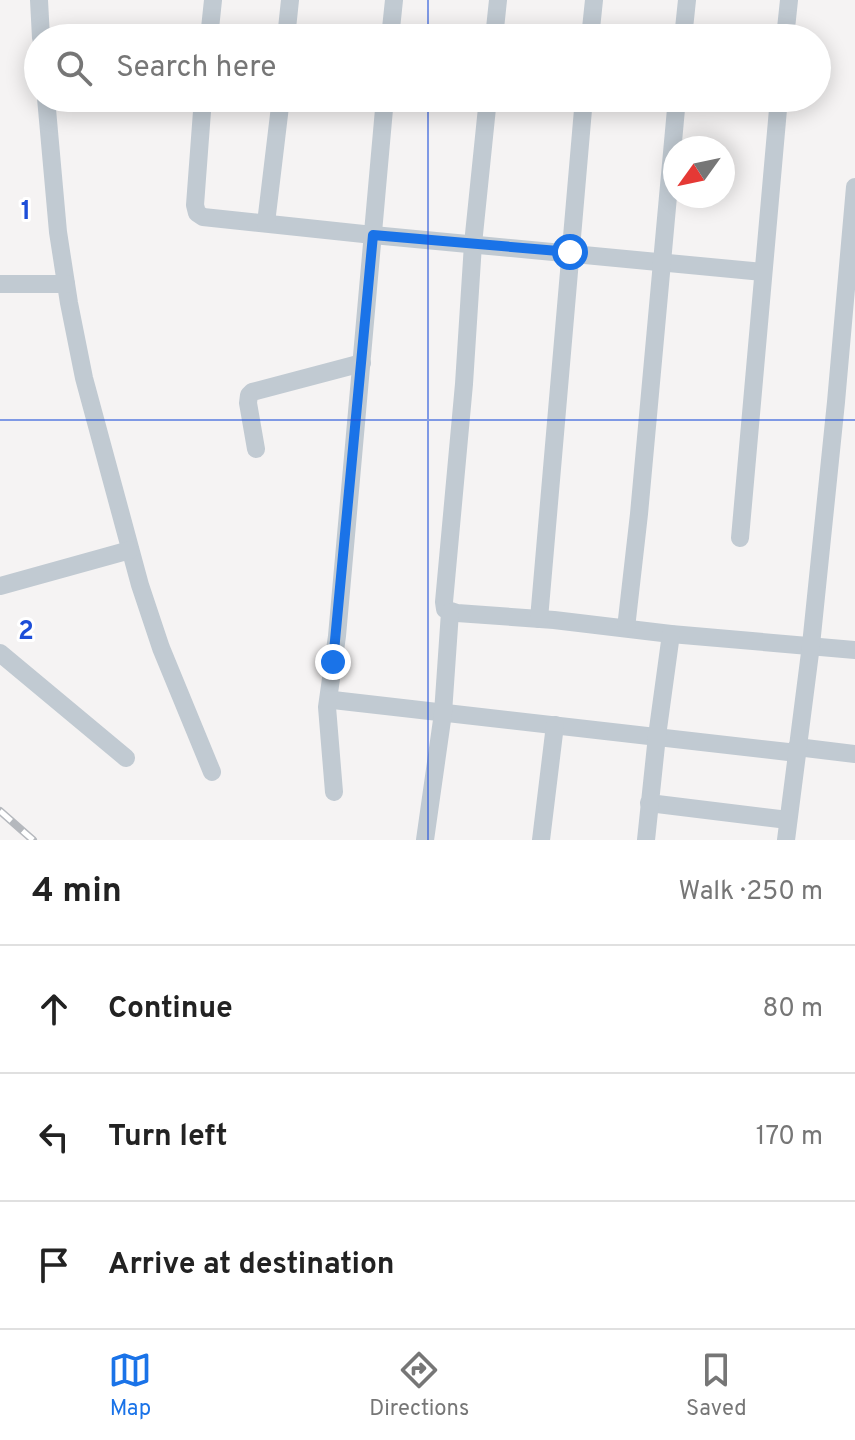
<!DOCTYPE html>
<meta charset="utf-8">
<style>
:root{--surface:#fff;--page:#f2f2f2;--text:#222;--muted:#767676;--line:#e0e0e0;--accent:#1a73e8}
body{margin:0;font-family:Overpass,sans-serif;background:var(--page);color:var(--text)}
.compass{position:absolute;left:663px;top:136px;width:72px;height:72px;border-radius:50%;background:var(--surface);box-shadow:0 4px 20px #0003;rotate:237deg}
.stop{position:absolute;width:24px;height:24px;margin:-18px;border:6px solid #1a73e8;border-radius:50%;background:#fff}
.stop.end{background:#1a73e8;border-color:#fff;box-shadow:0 2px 8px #0008}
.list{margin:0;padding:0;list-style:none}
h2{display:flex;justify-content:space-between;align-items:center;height:104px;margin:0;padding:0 32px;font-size:34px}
h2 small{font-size:26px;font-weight:400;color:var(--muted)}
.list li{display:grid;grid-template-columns:52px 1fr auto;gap:24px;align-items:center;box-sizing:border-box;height:128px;padding:0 32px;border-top:2px solid var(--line)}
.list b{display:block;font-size:30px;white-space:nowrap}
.list em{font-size:26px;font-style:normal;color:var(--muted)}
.icon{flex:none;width:44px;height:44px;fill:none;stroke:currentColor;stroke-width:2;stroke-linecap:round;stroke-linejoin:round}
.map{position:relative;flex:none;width:855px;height:840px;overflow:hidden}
.search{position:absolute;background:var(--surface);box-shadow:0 4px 20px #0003;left:24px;right:24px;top:24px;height:88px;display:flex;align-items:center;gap:20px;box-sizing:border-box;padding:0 28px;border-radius:44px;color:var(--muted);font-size:30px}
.sheet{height:488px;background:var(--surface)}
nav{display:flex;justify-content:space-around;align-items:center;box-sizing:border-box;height:112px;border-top:2px solid var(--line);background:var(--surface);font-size:22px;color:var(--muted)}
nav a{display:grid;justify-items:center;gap:4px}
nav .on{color:var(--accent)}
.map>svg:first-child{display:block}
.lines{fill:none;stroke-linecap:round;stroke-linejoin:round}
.minor{stroke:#c1cad2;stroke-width:18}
.rail-casing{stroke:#b5b8bd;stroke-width:8}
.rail{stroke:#fff;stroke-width:5;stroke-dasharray:15;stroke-linecap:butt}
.route{stroke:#1a73e8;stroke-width:10}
.grid{fill:none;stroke:#1d4ed8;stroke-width:2;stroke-opacity:0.55}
.grid-label{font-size:26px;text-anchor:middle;font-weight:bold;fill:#1d4ed8;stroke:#fff;stroke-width:6;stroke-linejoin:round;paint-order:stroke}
</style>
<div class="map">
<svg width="855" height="840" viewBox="0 0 855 840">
<rect width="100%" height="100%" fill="#f5f3f3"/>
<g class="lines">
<!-- minor -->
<g class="minor">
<polyline points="39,0 41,38"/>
<polyline points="209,38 213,0"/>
<polyline points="286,38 290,0"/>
<polyline points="390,38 394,0"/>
<polyline points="494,38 498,0"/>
<polyline points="590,38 594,0"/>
<polyline points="683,38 687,0"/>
<polyline points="785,38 789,0"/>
<polyline points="46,98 58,232 69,303 84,378 140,585 161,648 212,772"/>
<polyline points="203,98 195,205 197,213 203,217 373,235 763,272"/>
<polyline points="488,98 473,244 464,384 444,602 445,609 457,613 554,620 671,634 855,650"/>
<polyline points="266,223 281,98"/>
<polyline points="0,284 66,284"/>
<polyline points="256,449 248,403 249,395 252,392 362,363"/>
<polyline points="740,538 779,98"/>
<polyline points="0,586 130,550"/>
<polyline points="539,619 584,98"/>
<polyline points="626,628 639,514 677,98"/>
<polyline points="0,653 126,758"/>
<polyline points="329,698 333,700 797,753"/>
<polyline points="797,747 855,754"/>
<polyline points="334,792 327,707 337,636 385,98"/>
<polyline points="649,803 788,820"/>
<polyline points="425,840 443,713 450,612"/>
<polyline points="541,840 555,725"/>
<polyline points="646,840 657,736 671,634"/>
<polyline points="786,840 811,645 836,402 855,187"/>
</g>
<!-- rail casing -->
<g class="rail-casing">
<polyline id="rail" points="0,811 33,840"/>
</g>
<!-- rail -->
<use href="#rail" class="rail"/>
</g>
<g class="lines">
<!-- route -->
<polyline class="route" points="333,662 373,235 570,252"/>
</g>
<!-- grid -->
<path class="grid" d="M428,0V38M428,98V840M0,420H855"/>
<g class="grid-label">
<text x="26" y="219">1</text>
<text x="26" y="639">2</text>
</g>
</svg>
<svg class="compass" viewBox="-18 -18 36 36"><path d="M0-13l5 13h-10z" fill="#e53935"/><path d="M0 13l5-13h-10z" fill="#767676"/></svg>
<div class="stop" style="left:570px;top:252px"></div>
<div class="stop end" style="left:333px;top:662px"></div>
<div class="search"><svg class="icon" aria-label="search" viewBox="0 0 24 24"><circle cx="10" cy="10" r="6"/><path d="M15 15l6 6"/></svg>Search here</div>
</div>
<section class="sheet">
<h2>4 min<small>Walk · 250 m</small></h2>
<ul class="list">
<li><svg class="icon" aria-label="ahead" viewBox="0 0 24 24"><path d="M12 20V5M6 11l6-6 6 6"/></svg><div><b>Continue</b></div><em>80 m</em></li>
<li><svg class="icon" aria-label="left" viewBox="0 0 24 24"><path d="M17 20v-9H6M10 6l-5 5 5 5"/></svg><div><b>Turn left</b></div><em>170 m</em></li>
<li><svg class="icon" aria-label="arrive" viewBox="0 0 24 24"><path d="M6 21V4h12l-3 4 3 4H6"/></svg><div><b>Arrive at destination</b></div></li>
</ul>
</section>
<nav>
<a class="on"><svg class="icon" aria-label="map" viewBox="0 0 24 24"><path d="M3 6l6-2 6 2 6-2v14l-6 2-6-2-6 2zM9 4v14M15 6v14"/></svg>Map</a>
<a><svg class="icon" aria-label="directions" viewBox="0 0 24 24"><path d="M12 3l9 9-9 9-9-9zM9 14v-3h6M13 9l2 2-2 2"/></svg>Directions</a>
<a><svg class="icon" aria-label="saved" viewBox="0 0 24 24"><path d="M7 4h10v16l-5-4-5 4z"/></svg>Saved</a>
</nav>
